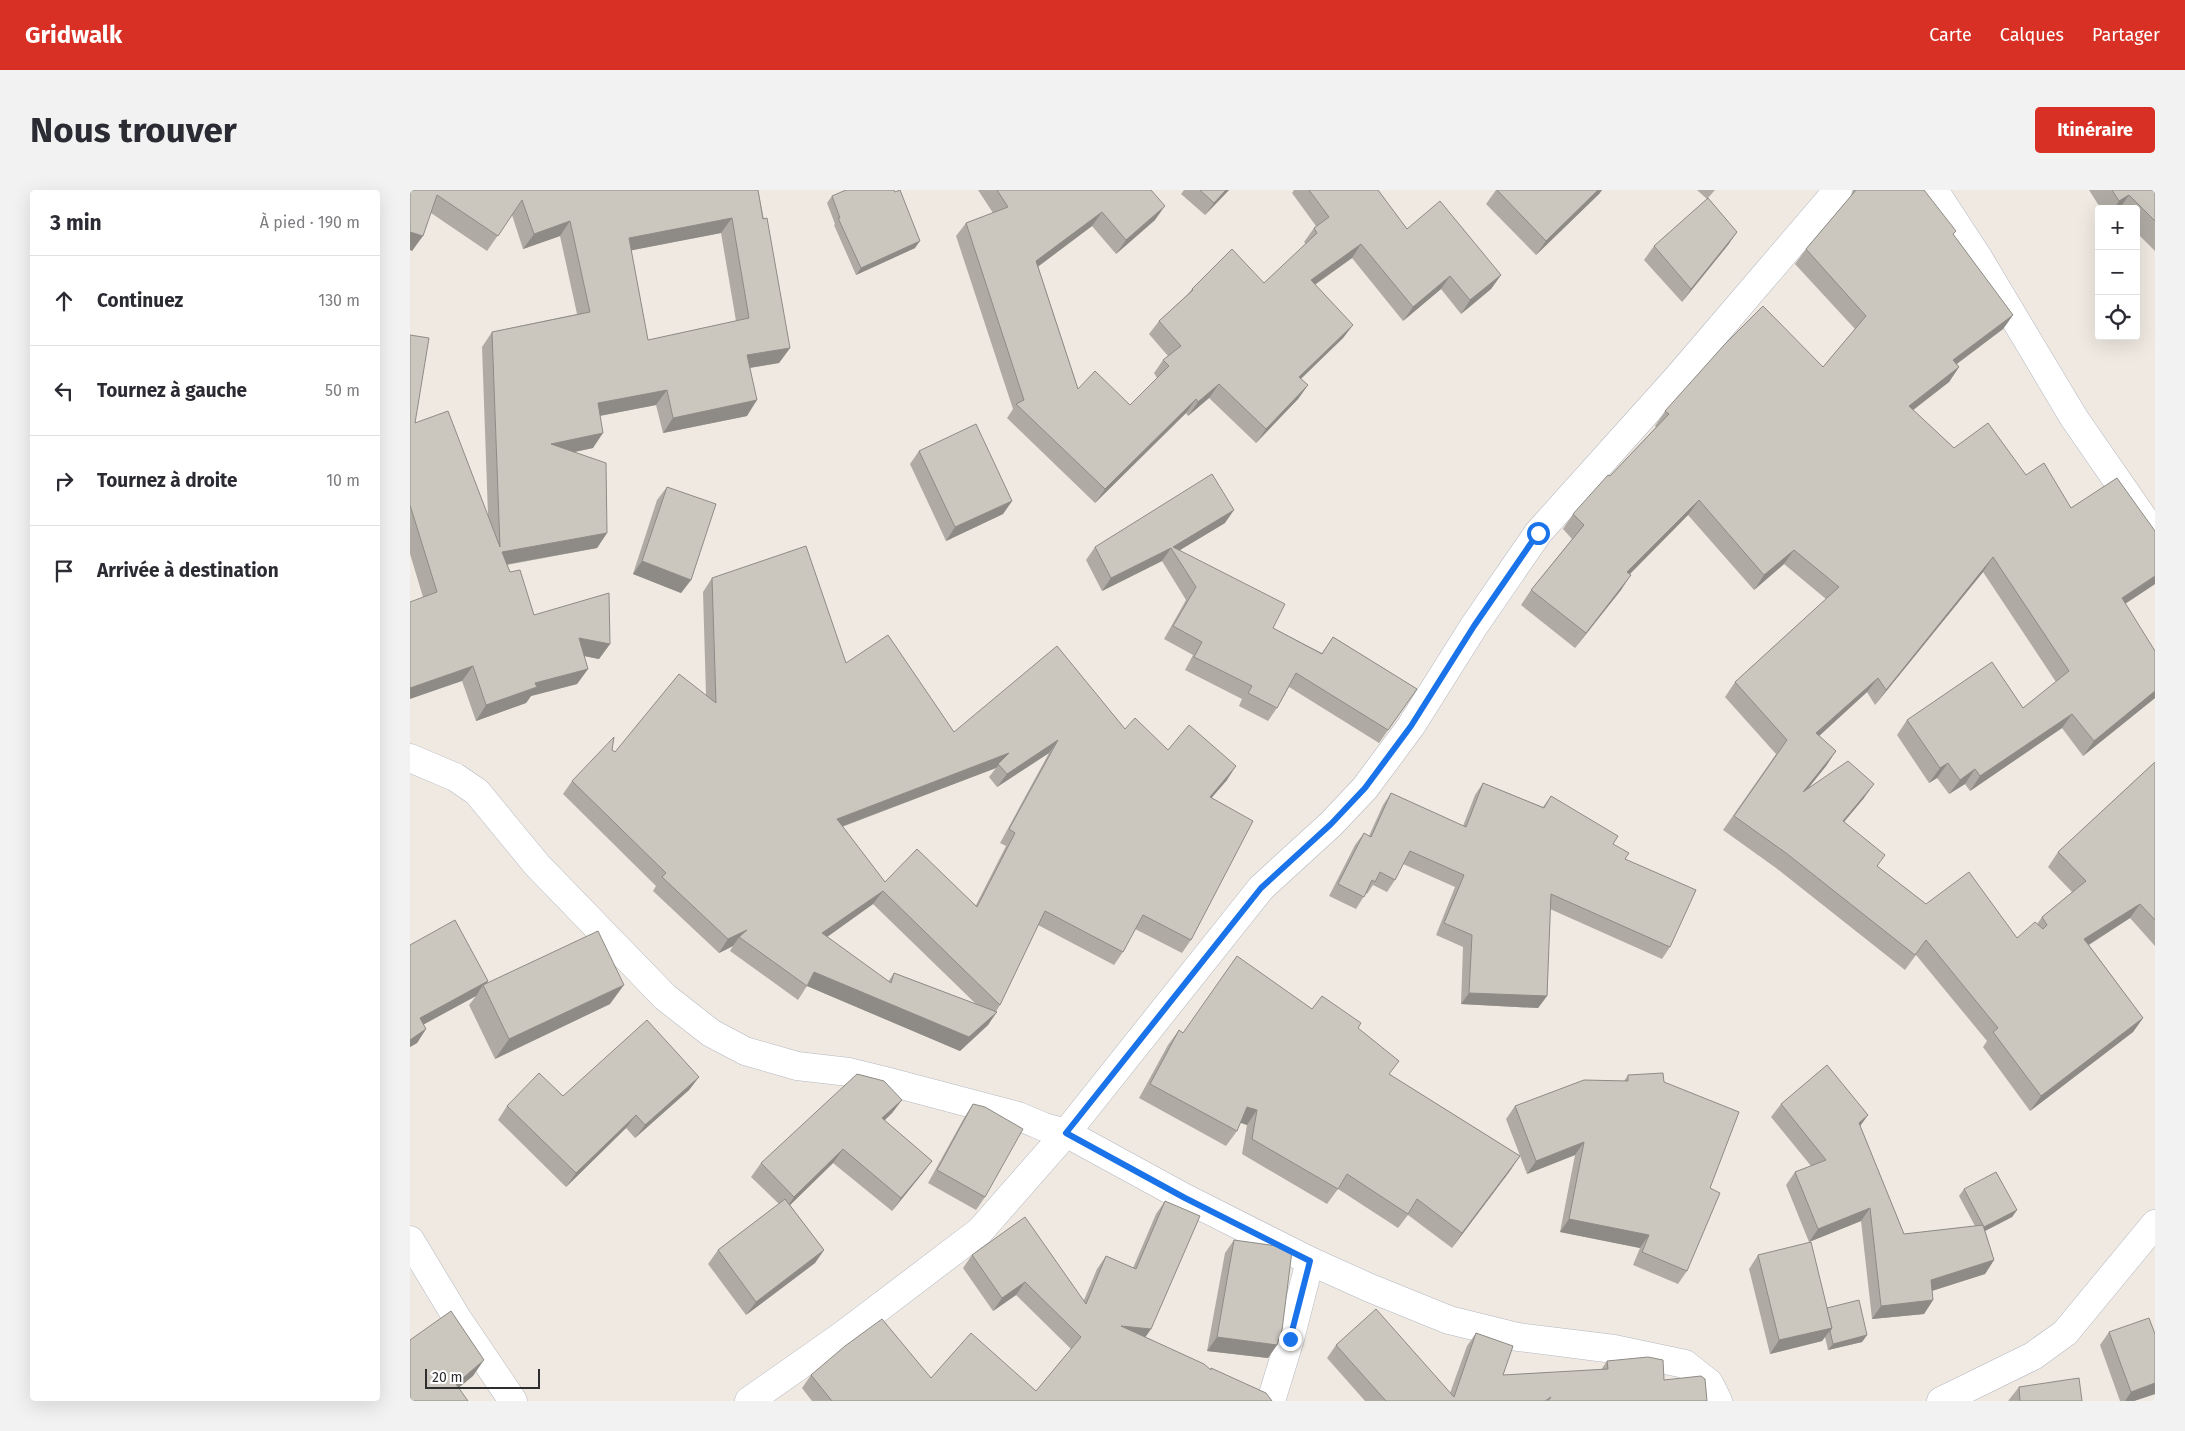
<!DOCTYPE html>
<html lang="fr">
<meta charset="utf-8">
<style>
:root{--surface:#fff;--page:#f2f2f3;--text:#2b2b33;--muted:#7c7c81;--line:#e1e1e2;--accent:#d93025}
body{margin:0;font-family:"Fira Sans",sans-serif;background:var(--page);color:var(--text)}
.controls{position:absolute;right:15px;top:15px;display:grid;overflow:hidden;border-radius:5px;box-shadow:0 5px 20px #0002}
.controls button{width:45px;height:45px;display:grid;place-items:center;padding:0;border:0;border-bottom:1px solid var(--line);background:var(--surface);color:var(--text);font:25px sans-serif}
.scale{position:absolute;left:15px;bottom:12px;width:115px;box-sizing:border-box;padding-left:5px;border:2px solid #2e2e2e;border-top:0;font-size:14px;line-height:18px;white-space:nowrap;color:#2e2e2e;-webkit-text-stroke:4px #fff;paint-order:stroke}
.stop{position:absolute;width:15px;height:15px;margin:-11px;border:4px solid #1a73e8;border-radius:50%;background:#fff}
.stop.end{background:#1a73e8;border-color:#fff;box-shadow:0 1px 5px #0008}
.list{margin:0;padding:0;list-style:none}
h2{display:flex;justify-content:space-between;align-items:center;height:65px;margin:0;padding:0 20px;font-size:21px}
h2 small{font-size:16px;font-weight:400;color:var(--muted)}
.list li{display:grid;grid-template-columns:32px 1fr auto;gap:15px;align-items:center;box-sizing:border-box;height:90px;padding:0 20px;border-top:1px solid var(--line)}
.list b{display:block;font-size:19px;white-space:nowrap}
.list em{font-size:16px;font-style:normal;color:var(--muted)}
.icon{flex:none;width:28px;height:28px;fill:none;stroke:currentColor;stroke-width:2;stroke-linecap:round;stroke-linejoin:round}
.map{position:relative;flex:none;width:1745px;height:1211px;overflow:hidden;border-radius:5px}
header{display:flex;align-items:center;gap:30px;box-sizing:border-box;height:70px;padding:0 25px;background:var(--accent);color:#fff}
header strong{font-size:24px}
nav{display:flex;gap:28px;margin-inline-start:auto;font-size:18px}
.intro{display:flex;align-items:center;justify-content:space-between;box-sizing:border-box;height:120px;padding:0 30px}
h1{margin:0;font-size:35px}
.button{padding:12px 22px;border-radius:5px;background:var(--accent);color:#fff;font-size:18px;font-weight:700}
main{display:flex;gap:30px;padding:0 30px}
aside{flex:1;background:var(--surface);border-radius:5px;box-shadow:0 5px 20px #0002}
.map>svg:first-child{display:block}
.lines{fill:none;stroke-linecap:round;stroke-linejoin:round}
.minor-casing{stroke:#b4b7c1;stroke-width:29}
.minor{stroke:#fff;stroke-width:28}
.wall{fill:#afaba4;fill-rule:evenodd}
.shaded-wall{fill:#8e8b86}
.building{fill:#cbc7bf;stroke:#8e8b86;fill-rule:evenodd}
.route{stroke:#1a73e8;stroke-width:6}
</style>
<header>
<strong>Gridwalk</strong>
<nav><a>Carte</a><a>Calques</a><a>Partager</a></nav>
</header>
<div class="intro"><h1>Nous trouver</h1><a class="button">Itinéraire</a></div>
<main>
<aside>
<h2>3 min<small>À pied · 190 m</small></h2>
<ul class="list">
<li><svg class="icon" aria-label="ahead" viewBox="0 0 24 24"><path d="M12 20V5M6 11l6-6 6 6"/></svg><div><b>Continuez</b></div><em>130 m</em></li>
<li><svg class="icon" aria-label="left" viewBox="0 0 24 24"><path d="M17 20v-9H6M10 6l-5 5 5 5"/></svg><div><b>Tournez à gauche</b></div><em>50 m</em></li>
<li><svg class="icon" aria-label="right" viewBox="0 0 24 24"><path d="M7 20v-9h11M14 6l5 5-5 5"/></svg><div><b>Tournez à droite</b></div><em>10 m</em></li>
<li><svg class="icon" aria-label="arrive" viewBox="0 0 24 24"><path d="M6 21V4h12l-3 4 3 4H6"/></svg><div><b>Arrivée à destination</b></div></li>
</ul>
</aside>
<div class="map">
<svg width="1745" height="1211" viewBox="0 0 1745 1211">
<rect width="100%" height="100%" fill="#efe9e1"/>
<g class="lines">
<!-- minor casing -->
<g class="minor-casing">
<g id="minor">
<polyline points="1524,0 1569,69 1664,228 1745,345"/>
<polyline points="0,568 45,587 67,602 127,675 255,807 301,843 335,861 387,876 439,882 476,891 608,926 634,937 656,943 775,1008 900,1071 960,1098 1039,1130 1108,1147 1204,1159 1275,1174 1299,1193 1308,1211"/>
<polyline points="0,1050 47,1128 103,1211"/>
<polyline points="339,1211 433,1145 570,1041 656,943 851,698 921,634 955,598 1001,536 1064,436 1128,343 1268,187 1428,0"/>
<polyline points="861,1211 880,1149 900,1071"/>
<polyline points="1531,1211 1623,1166 1655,1143 1745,1034"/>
</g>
</g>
<!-- minor -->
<use href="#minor" class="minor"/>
</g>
<!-- wall -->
<g class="wall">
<path d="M0,0H348L380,158L369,173L340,178L337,226L253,243L246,215L190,226L183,258L164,262L197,343L187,358L97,375L100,382L124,425L200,454L189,469L174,466L178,479L167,494L121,506L116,513L66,531L52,491L13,407L0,364V145L5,233L78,325L72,157L82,142L167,124L150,46L113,59L102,25L77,61L21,23L2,61ZM311,43L326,131L238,150L221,60Z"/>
<polygon points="568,0 741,0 745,30 706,64 682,36 628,76 668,199 720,215 747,188 744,183 753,170 758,166 739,144 749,131 777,105 782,99 854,93 896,54 894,52 904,38 906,36 882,3 884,0 968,0 997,39 1091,85 1081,99 1051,124 1031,99 993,131 942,68 905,95 943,135 933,148 891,189 898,195 888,209 846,253 799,208 778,226 776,223 685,313 597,228 603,219 546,46 556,33 583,23"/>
<polygon points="774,0 819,0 795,25 771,4"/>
<polygon points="1086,0 1192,0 1189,4 1126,65 1076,14"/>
<polygon points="1287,0 1305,0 1298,8 1327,42 1318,55 1272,112 1234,70 1244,56 1297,9"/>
<polygon points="1443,0 1514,0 1543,45 1603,125 1593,139 1547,174 1549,177 1539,192 1503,220 1544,258 1616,285 1661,318 1745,341 1745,394 1715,414 1745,508 1673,566 1652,538 1560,601 1555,594 1539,604 1527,588 1519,593 1487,545 1497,530 1613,518 1646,492 1573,382 1465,515 1457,502 1409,546 1426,561 1416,576 1397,600 1454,608 1434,632 1467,676 1516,714 1607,748 1627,734 1632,727 1662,702 1638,677 1648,662 1745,572 1745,756 1720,728 1679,755 1733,828 1723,842 1620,921 1573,857 1577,851 1506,765 1495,780 1366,678 1313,640 1366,564 1315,507 1325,492 1416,409 1374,374 1344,400 1278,325 1220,384 1211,400 1165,458 1111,415 1121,400 1162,349 1153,339 1163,324 1200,286 1246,237 1245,236 1255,221 1413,177 1445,139 1385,74 1396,59 1441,6"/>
<polygon points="1679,0 1745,0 1745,61 1726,42 1726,19 1691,19"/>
<polygon points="422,6 505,58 446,85 424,35 425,34 417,13"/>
<polygon points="509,261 602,311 593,324 536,351 500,274"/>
<polygon points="257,297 281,390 271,403 223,384 247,310"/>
<polygon points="815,333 770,360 863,438 912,463 923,447 1007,499 969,553 879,497 867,518 858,531 829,516 832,509 775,480 783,465 754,449 776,410 752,371 692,401 676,370 685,357"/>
<path d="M302,388L544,542L715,539L758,560L817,590L801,608L781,750L772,763L725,739L713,762L704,775L628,735L590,815L578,835L550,861L397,796L388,810L320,761L323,756L309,763L243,701L246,696L153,604L162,591L202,560L205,562L296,505L293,402ZM639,563L590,653L596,656L566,715L475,692L432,637L586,578L579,587L587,597ZM463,714L566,814L484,783L478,792L417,747Z"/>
<polygon points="1073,593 1133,617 1141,606 1203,654 1215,669 1260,757 1252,769 1140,719 1137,806 1128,818 1051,814 1053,757 1026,745 1045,697 993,674 985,690 977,702 963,695 957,704 956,703 946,719 919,706 945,655 954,643 959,646 973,615 981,603 1053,636 1065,605"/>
<polygon points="0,755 78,791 76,794 200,814 85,869 59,815 66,806 13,834 16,839 7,853 0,857"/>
<polygon points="902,819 948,838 979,884 1110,966 1042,1058 998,1025 988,1038 928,999 917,1014 832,964 837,935 830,933 827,941 816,956 729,908 758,855 769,840 773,843"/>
<polygon points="1218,885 1254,892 1300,998 1277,1081 1268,1094 1223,1075 1230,1058 1150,1042 1165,965 1117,984 1096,929 1105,916 1214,891"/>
<polygon points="289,887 279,900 225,948 216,938 156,997 88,930 97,916 153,906"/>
<polygon points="492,910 482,923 474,931 522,971 512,984 482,1021 423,973 380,1015 414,1060 405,1073 336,1125 298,1074 308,1060 369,1014 341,987 351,973"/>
<polygon points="563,914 575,1007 566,1020 518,993 554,928"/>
<polygon points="1371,914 1458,925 1450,936 1494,1044 1565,1036 1549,1006 1554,999 1607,1020 1602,1027 1575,1041 1584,1070 1575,1084 1522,1101 1523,1110 1514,1124 1462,1129 1451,1031 1399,1052 1376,995 1385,982 1401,976 1361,927"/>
<polygon points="755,1011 741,1139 735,1147 800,1180 801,1178 862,1211 402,1211 392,1198 401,1185 521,1188 626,1201 661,1159 606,1105 583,1121 553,1078 562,1065 674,1110 687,1079 696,1066 723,1078 746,1024"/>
<polygon points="824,1050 867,1155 858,1168 797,1161 815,1063"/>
<polygon points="1348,1065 1417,1118 1457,1145 1452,1152 1418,1160 1415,1147 1412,1151 1360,1164 1339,1079"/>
<polygon points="1699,1142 1745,1144 1745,1204 1724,1211 1710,1211 1690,1155"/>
<polygon points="1066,1143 1093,1185 1191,1180 1197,1171 1254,1190 1297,1211 955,1211 917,1168 926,1155 1040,1203 1057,1156"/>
<polygon points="1609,1197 1672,1211 1598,1211"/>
</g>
<!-- shaded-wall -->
<g class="shaded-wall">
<polygon points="816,0 819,0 795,25 804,13"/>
<polygon points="1188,0 1192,0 1189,4 1126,65 1136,51"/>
<polygon points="1719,5 1709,19 1704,19 1709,11"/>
<polygon points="755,16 745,30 706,64 716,50"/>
<polygon points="692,22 682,36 617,85 626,71"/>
<polygon points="322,28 311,43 208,63 219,48"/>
<polygon points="160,31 150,46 113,59 124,44"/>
<polygon points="0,42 13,46 2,61 0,60"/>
<polygon points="1327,42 1318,55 1272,112 1281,99"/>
<polygon points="510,51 505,58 446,85 451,78"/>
<polygon points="951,54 942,68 891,104 901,90"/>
<polygon points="1091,85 1081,99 1051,124 1060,110"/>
<polygon points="1040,86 1031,99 993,131 1003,117"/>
<polygon points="1603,125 1593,139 1533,184 1543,170"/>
<polygon points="943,135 933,148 879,200 889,187"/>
<polygon points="380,158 369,173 326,180 337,165"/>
<polygon points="1549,177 1539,192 1489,231 1499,216"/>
<polygon points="809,194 799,208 778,226 788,212"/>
<polygon points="898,195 888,209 846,253 856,239"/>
<polygon points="257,200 246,215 178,228 188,213"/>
<polygon points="786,209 776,223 685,313 695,299"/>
<polygon points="347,210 337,226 253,243 263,228"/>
<polygon points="193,243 183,258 131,269 141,254"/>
<polygon points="1289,310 1278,325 1207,397 1217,382"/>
<polygon points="602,311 593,324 536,351 545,337"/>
<polygon points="824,320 815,333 765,363 763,357"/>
<polygon points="197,343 187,358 81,377 92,362"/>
<polygon points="761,358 752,371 692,401 701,388"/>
<polygon points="1384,360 1374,374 1344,400 1354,385"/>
<polygon points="1583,367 1573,382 1465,515 1476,500"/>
<polygon points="232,371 281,390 271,403 223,384"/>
<polygon points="1221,385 1211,400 1165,458 1176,443"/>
<polygon points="1745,386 1745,394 1701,423 1712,408"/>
<polygon points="169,448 200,454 189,469 159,463"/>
<polygon points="63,476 52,491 0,509 0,498"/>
<polygon points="178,479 167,494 121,506 116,513 66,531 76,515 125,493"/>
<polygon points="1468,488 1457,502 1396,558 1406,543"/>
<polygon points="1745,501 1745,508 1673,566 1684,551"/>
<polygon points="1662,524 1652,538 1560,601 1570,586"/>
<polygon points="648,550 639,563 587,597 597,584"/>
<polygon points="1426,561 1416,576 1383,617 1393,602"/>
<polygon points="599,563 586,578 417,642 427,629"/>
<polygon points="1538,573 1527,588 1519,593 1530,578"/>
<polygon points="826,576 817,590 791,620 800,607"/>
<polygon points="1565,579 1555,594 1539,604 1550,590"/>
<polygon points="1464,594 1454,608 1422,646 1433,631"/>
<polygon points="473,701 463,714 403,757 412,743"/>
<polygon points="1730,714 1720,728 1664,764 1674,749"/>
<polygon points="337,740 329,747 323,756 309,763 318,749"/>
<polygon points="404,782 587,822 578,835 550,861 397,796"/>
<polygon points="78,791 74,797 73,795 66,806 0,842 10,828"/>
<polygon points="214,795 200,814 85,869 99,849"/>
<polygon points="1059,803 1137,806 1128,818 1051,814"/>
<polygon points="1733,828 1723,842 1620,921 1631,906"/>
<polygon points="16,839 7,853 0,857 0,850"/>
<polygon points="289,887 279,900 225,948 235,935"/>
<polygon points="492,910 482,923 462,942 472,928"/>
<polygon points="837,917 847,920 837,935 827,931"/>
<polygon points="226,925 216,938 156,997 166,983"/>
<polygon points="1458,925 1448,939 1449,933"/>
<polygon points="1174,952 1165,965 1117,984 1126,971"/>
<polygon points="433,959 423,973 375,1020 384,1007"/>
<polygon points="1110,966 1100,981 1042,1058 1052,1043"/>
<polygon points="522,971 512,984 482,1021 491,1008"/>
<polygon points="1460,1018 1451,1031 1399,1052 1408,1039"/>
<polygon points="1607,1020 1602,1027 1569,1044 1574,1037"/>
<polygon points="1159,1029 1239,1045 1230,1058 1150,1042"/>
<polygon points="414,1060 405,1073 336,1125 346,1112"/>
<polygon points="1584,1070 1575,1084 1512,1104 1521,1090"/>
<polygon points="615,1092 606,1105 583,1121 592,1108"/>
<polygon points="1523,1110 1514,1124 1462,1129 1471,1116"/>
<polygon points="711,1136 741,1139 732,1152"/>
<polygon points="1422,1138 1412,1151 1360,1164 1369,1150"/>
<polygon points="1457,1145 1452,1152 1418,1160 1423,1154"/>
<polygon points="807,1147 867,1155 858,1168 797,1161"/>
<polygon points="74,1170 63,1186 34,1210 46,1194"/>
<polygon points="1745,1193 1745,1204 1724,1211 1715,1211 1721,1202"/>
</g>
<!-- building -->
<g class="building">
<path d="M0,0H348L353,29L357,28L380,158L337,165L347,210L263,228L257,200L188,213L193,243L141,254L196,273L197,343L92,362L100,382L110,380L124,425L199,403L200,454L169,448L178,479L125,493L127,497L76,515L63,476L0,498V412L27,402L0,315V145L19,148L5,233L38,221L90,357L82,142L180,122L160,31L124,44L112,10L88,46L27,5L13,46L0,42ZM322,28L339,128L238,150L219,48Z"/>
<polygon points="436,0 484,0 485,2 490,0 510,51 451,78 428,28 430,28 422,6"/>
<polygon points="587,0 741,0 755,16 716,50 692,22 626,71 668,199 685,181 720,215 759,176 753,170 771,156 749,131 783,100 782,99 822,59 854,93 907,43 904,38 919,27 899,0 968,0 997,39 1030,11 1091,85 1060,110 1040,86 1003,117 951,54 901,90 943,135 889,187 898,195 856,239 809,194 788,212 786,209 695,299 606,214 614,210 556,33 598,17"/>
<polygon points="790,0 816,0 804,13"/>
<polygon points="1087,0 1188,0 1136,51"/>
<polygon points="1446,0 1514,0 1546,41 1543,44 1603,125 1543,170 1549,177 1499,216 1544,258 1578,233 1616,285 1634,273 1661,318 1707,288 1745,341 1745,386 1712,408 1745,461 1745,501 1684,551 1662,524 1570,586 1565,579 1550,590 1538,573 1530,578 1497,530 1582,472 1613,518 1659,481 1583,367 1476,500 1468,488 1406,543 1426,561 1393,602 1438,571 1464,594 1433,631 1475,665 1467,676 1516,714 1559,682 1607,748 1625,732 1633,739 1637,735 1632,727 1676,691 1648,662 1745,572 1745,730 1730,714 1674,749 1733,828 1631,906 1583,842 1588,838 1516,750 1505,765 1376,663 1324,626 1377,550 1325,492 1429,397 1384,360 1354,385 1289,310 1217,382 1221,385 1176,443 1121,400 1174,335 1163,324 1198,285 1200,286 1259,224 1255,221 1315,154 1353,116 1413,177 1456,126 1396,59"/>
<polygon points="1702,0 1745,0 1745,31 1719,5 1709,11"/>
<polygon points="1298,8 1327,42 1281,99 1244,56"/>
<polygon points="566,234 602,311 545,337 509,261"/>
<polygon points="802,284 824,320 763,357 875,414 863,438 912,464 923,447 1007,499 978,540 886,483 867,518 838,503 842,496 784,467 792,452 763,436 786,397 761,358 701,388 685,357"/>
<polygon points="257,297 306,314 281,390 232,371"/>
<path d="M396,356L436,473L478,445L544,542L647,456L715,539L725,528L758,560L779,535L826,576L800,607L843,631L781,750L733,725L713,762L635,721L590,815L473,701L412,743L481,793L484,783L587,822L559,847L404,782L397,796L329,747L337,740L318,749L252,687L256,683L162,591L204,547L202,560L205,562L269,484L306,513L302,388ZM648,550L599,639L605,643L567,717L507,659L475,692L427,629L599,563L588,574L597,584Z"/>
<polygon points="1073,593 1134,618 1141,606 1208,646 1203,654 1219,663 1215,669 1286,700 1260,757 1141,704 1137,806 1059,803 1062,745 1034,733 1054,685 1000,661 985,690 970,682 965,692 962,690 954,707 928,694 954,643 961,647 981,603 1056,637"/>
<polygon points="45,730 78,791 10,828 16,839 0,850 0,755"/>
<polygon points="188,741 214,795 99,849 73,795"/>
<polygon points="827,766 902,819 912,806 951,833 948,838 989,871 979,884 1110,966 1052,1043 1007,1009 998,1024 937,984 928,999 842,949 847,920 837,917 827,941 740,894 769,840 773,843"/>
<polygon points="237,830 289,887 235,935 226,925 166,983 97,916 129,883 153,906"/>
<polygon points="1417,875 1458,925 1449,933 1494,1044 1573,1035 1584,1070 1521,1090 1523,1110 1471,1116 1460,1018 1408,1039 1385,982 1416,970 1371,914"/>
<polygon points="1253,883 1254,892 1329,922 1300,998 1310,1003 1277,1081 1232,1062 1239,1045 1159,1029 1174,952 1126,971 1105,916 1174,890 1218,891 1218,885"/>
<polygon points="447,884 474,891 492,910 472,928 522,971 491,1008 433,959 384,1007 351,973"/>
<polygon points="563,914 575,917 613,939 575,1007 527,980"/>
<polygon points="1586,982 1607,1020 1574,1037 1554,999"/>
<polygon points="375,1009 414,1060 346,1112 308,1060"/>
<polygon points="755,1011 790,1026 741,1139 711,1136 794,1174 801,1180 801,1178 856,1203 862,1211 422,1211 401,1185 435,1156 472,1129 521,1188 561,1143 626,1201 671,1147 615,1092 592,1108 562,1065 615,1027 676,1114 696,1066 726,1079"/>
<polygon points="824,1050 874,1057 882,1061 872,1140 867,1155 807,1147"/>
<polygon points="1401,1052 1422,1138 1369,1150 1348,1065"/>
<polygon points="1449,1110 1457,1145 1423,1154 1420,1141 1422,1138 1417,1118"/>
<polygon points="966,1119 1044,1207 1066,1143 1103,1156 1093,1185 1198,1179 1197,1171 1238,1167 1253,1170 1254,1190 1291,1186 1295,1189 1297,1211 1138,1211 1141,1207 1135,1211 976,1211 926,1155"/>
<polygon points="41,1121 74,1170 46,1194 58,1211 0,1211 0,1150"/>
<polygon points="1739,1128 1745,1144 1745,1193 1721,1202 1699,1142"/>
<polygon points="1669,1188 1672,1211 1610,1211 1609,1197"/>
</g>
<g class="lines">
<!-- route -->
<polyline class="route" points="880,1149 900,1071 775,1008 656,943 851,698 921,634 955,598 1001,536 1064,436 1128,343"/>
</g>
</svg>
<div class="controls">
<button>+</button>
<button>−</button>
<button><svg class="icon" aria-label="locate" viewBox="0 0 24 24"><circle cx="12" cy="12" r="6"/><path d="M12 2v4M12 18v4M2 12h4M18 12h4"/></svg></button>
</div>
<div class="scale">20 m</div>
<div class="stop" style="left:1128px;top:343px"></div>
<div class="stop end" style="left:880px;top:1149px"></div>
</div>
</main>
